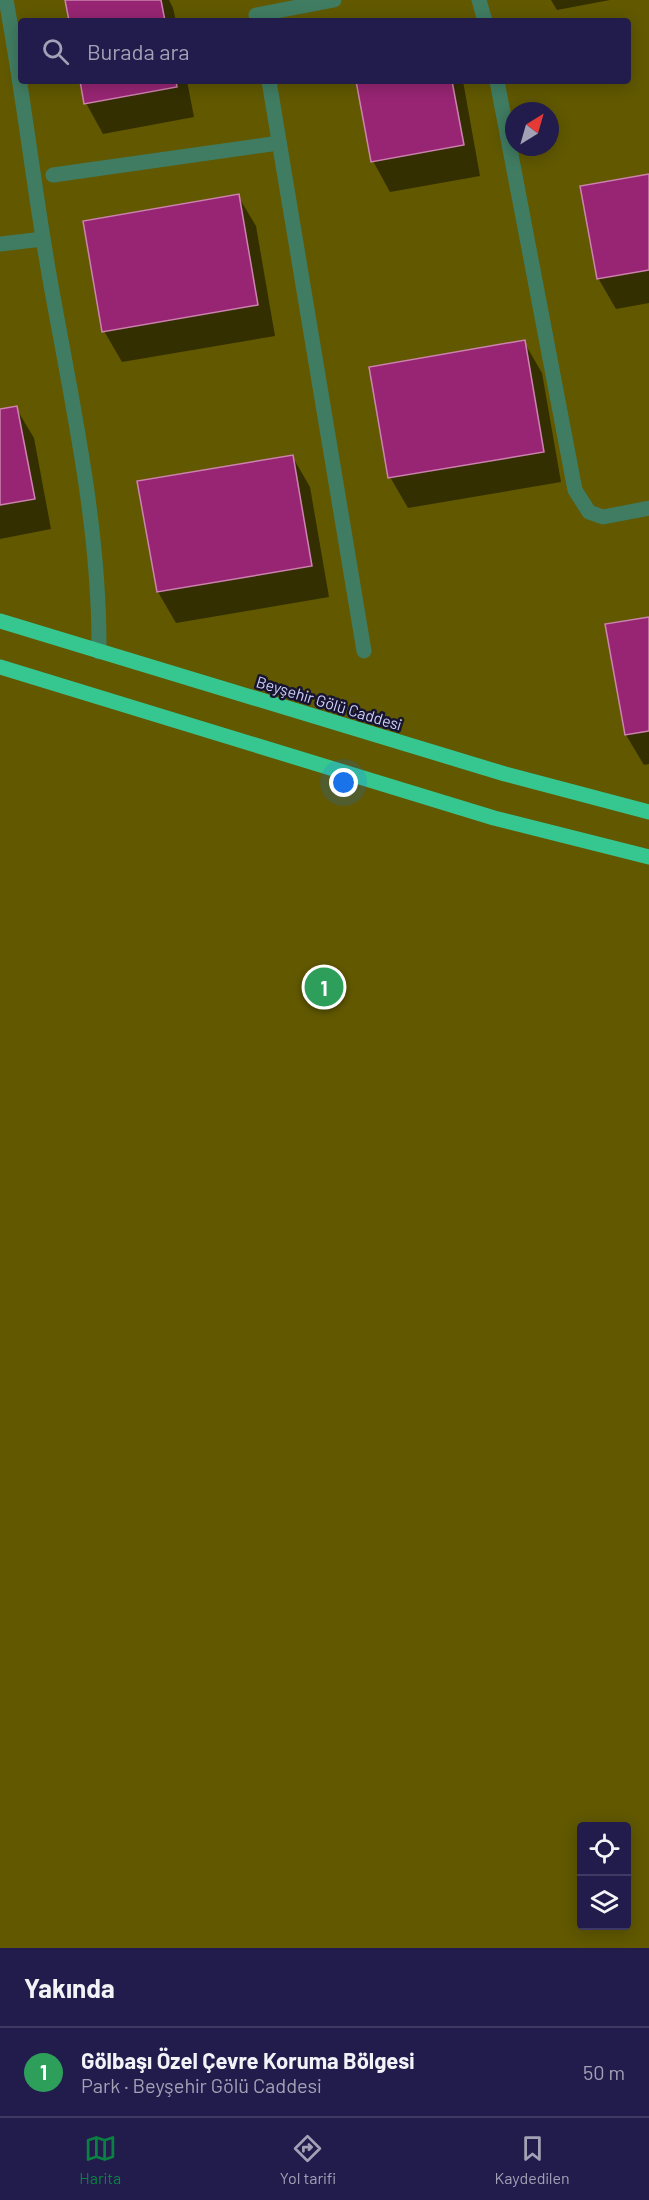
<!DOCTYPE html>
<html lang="tr">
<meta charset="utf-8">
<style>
:root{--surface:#211c4b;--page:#292552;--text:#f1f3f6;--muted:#a2a1b5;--line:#3e3a63;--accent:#0b8043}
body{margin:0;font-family:Barlow,sans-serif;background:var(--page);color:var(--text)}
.controls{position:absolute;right:18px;bottom:18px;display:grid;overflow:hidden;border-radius:6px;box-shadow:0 3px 15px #0003}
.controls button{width:54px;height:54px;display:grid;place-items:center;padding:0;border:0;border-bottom:2px solid var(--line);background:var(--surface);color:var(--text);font:30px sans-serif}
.compass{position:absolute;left:505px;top:102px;width:54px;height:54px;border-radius:50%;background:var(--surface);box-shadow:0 3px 15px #0003;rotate:37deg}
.you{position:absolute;left:344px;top:783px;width:21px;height:21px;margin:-15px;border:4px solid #fff;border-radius:50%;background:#1a73e8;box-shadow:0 0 0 9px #1a73e833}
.badge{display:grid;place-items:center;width:39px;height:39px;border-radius:50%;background:var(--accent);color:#fff;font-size:20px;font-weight:700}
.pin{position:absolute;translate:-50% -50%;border:3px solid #fff;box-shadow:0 2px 6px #0006}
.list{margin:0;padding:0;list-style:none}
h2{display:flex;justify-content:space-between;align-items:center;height:78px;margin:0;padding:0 24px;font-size:26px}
h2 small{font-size:20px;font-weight:400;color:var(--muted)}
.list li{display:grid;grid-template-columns:39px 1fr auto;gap:18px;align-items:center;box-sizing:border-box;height:90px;padding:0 24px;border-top:2px solid var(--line)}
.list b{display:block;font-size:22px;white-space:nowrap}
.list p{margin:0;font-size:20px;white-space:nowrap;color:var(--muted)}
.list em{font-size:20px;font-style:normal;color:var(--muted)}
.icon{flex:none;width:33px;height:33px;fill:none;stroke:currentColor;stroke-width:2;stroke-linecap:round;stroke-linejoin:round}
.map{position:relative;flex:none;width:649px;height:1948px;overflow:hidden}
.search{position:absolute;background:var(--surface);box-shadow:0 3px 15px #0003;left:18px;right:18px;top:18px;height:66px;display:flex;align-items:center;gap:15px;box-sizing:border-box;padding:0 21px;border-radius:6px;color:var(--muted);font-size:22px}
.sheet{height:168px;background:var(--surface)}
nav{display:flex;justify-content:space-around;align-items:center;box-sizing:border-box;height:84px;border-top:2px solid var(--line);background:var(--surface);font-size:16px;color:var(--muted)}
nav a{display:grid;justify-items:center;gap:3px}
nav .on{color:var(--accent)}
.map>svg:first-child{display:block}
.green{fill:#615800;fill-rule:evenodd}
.shadow{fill:#0007}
.building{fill:#972573;stroke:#cd83af;stroke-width:1.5}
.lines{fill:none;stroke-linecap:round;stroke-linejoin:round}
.minor{stroke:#407c62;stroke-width:15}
.major{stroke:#36c791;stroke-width:15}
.labels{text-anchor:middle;stroke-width:5;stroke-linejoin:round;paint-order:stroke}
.street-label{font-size:16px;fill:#cecff6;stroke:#161430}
</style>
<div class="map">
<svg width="649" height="1948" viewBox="0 0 649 1948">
<rect width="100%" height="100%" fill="#2c2564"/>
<!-- green -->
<path class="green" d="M0,0H649V1948H0ZM21,21H628V81H21ZM514,111H550V147H514ZM582,1826H626V1926H582Z"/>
<!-- shadow -->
<g class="shadow">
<polygon points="67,0 169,0 173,8 176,21 71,21"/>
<polygon points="551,0 610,0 557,10"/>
<polygon points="82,81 187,81 194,117 103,134 86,103"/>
<polygon points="358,81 463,81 480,176 390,192 373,161"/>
<polygon points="649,175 649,303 616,309 598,278"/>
<polygon points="238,196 256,226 275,336 122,362 104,331"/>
<polygon points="524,342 542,373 561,482 408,508 390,477"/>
<polygon points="16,408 34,438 51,529 0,539 0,411"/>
<polygon points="292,456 310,487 329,597 176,623 158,592 139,483"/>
<polygon points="649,618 649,764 644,765 626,735"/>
</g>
<!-- building -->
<g class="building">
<polygon points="65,0 161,0 165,21 69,21"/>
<polygon points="80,81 176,81 177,87 84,104"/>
<polygon points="356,81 452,81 464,145 371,162"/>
<polygon points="649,174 649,270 597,279 580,186"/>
<polygon points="239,194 258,305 102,332 83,221"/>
<polygon points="525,340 544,452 388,478 369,367"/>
<polygon points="17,406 35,499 0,505 0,409"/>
<polygon points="293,455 312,566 157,592 137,481"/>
<polygon points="649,617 649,731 625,735 605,624"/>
</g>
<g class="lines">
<!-- minor -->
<g class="minor">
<path d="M6,0C23,91 33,183 49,274C71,399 100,524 99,652"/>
<polyline points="479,0 485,21"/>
<polyline points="256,15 334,0"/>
<polyline points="269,81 364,651"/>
<polyline points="497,81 575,490 589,512 603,517 649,508"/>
<polyline points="53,175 279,143"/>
<polyline points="0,244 43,239"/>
</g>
<!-- major -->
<g class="major">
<polyline points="0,621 505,774 649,812"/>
<polyline points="0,667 494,818 649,857"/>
</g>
</g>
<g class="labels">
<!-- street labels -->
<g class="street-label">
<text transform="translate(329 703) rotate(17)" y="6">Beyşehir Gölü Caddesi</text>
</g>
</g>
</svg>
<div class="controls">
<button><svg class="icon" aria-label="locate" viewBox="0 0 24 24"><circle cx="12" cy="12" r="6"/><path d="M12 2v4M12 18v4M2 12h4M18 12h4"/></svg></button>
<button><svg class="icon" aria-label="layers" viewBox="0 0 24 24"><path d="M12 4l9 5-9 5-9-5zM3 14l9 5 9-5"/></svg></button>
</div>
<svg class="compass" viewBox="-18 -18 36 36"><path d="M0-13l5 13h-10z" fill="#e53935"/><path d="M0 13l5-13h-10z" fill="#a2a1b5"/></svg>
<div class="you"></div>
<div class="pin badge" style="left:324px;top:987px;background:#2e9e5b">1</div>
<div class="search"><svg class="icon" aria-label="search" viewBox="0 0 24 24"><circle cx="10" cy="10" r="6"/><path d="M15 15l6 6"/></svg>Burada ara</div>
</div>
<section class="sheet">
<h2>Yakında<small></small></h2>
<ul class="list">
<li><span class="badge" style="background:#2e9e5b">1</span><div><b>Gölbaşı Özel Çevre Koruma Bölgesi</b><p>Park · Beyşehir Gölü Caddesi</p></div><em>50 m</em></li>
</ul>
</section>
<nav>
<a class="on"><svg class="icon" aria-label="map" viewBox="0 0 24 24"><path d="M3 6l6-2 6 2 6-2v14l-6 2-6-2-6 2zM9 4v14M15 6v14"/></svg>Harita</a>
<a><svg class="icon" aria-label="directions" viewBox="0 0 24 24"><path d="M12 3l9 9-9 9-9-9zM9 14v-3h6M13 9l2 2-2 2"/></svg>Yol tarifi</a>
<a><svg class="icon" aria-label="saved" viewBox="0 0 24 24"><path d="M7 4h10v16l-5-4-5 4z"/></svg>Kaydedilen</a>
</nav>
